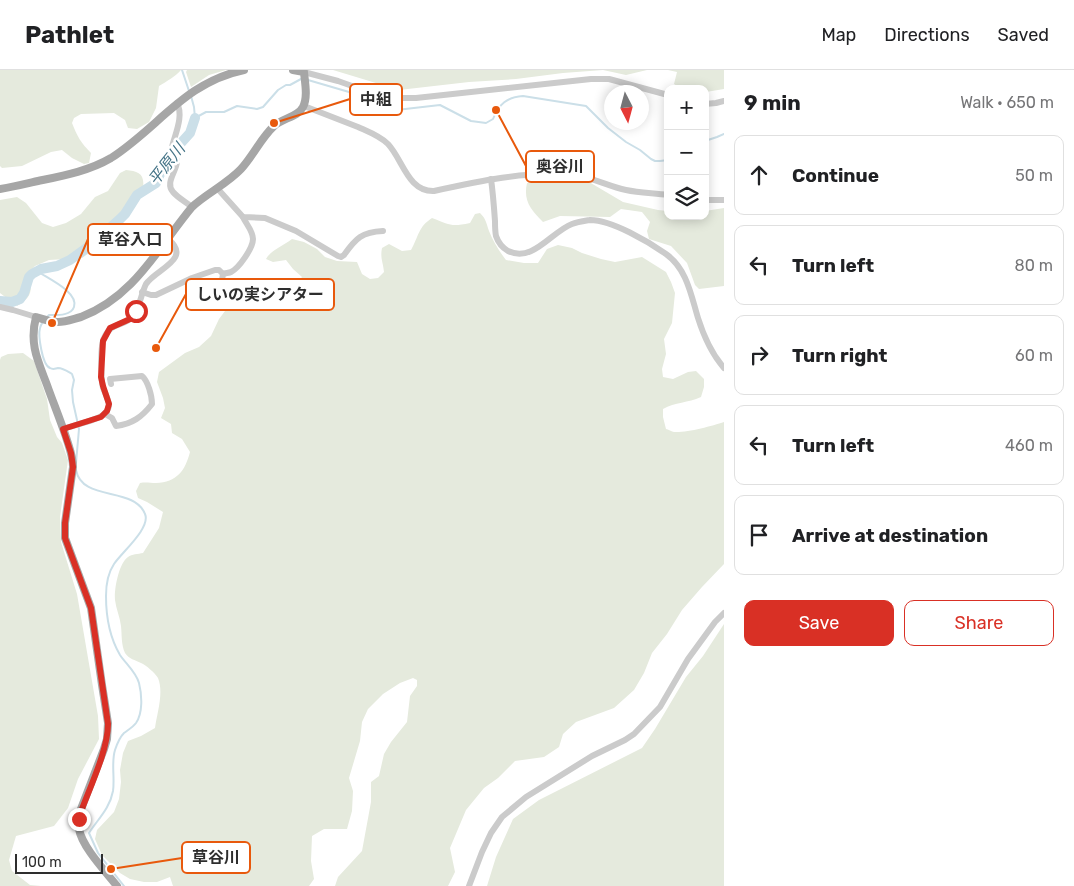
<!DOCTYPE html>
<meta charset="utf-8">
<style>
:root{--surface:#fff;--page:#f6f6f6;--text:#202124;--muted:#757577;--line:#e0e0e0;--accent:#d93025}
body{margin:0;font-family:Rubik,"Noto Sans JP",sans-serif;background:var(--page);color:var(--text)}
.controls{position:absolute;right:15px;top:15px;display:grid;overflow:hidden;border-radius:10px;box-shadow:0 2px 12px #0003}
.controls button{width:45px;height:45px;display:grid;place-items:center;padding:0;border:0;border-bottom:1px solid var(--line);background:var(--surface);color:var(--text);font:25px sans-serif}
.compass{position:absolute;left:604px;top:15px;width:45px;height:45px;border-radius:50%;background:var(--surface);box-shadow:0 2px 12px #0003;rotate:174deg}
.scale{position:absolute;left:15px;bottom:12px;width:88px;box-sizing:border-box;padding-left:5px;border:2px solid #2e2e2e;border-top:0;font-size:14px;line-height:18px;white-space:nowrap;color:#2e2e2e;-webkit-text-stroke:4px #fff;paint-order:stroke}
.stop{position:absolute;width:15px;height:15px;margin:-11px;border:4px solid #d93025;border-radius:50%;background:#fff}
.stop.end{background:#d93025;border-color:#fff;box-shadow:0 1px 5px #0008}
.list{margin:0;padding:0;list-style:none}
h2{display:flex;justify-content:space-between;align-items:center;height:65px;margin:0;padding:0 20px;font-size:21px}
h2 small{font-size:16px;font-weight:400;color:var(--muted)}
.list li{display:grid;grid-template-columns:32px 1fr auto;gap:15px;align-items:center;box-sizing:border-box;height:80px;margin:0 10px 10px;padding:0 10px;border:1px solid var(--line);border-radius:10px}
.list b{display:block;font-size:19px;white-space:nowrap}
.list em{font-size:16px;font-style:normal;color:var(--muted)}
.actions{display:flex;gap:10px;padding:15px 20px}
.actions a{flex:1;padding:11px 0;border:1px solid var(--accent);border-radius:10px;text-align:center;font-size:18px;color:var(--accent)}
.actions .main{background:var(--accent);color:#fff}
.icon{flex:none;width:28px;height:28px;fill:none;stroke:currentColor;stroke-width:2;stroke-linecap:round;stroke-linejoin:round}
.map{position:relative;flex:none;width:724px;height:816px;overflow:hidden}
header{display:flex;align-items:center;gap:30px;box-sizing:border-box;height:70px;padding:0 25px;background:var(--surface);border-bottom:1px solid var(--line)}
header strong{font-size:24px}
nav{display:flex;gap:28px;margin-inline-start:auto;font-size:18px}
main{display:flex}
aside{flex:1;background:var(--surface)}
.map>svg:first-child{display:block}
.green{fill:#e5eadd}
.lines{fill:none;stroke-linecap:round;stroke-linejoin:round}
.stream{stroke:#cbdfe8;stroke-width:2}
.river{stroke:#cbdfe8;stroke-width:10}
.minor{stroke:#cbcbcb;stroke-width:6}
.major{stroke:#a6a6a6;stroke-width:8}
.route{stroke:#d93025;stroke-width:6}
.labels{text-anchor:middle;stroke-width:5;stroke-linejoin:round;paint-order:stroke}
.water-label{font-size:16px;font-style:italic;fill:#457487;stroke:#fff}
.leader{fill:none;stroke:#e8590c;stroke-width:2}
.callout-dot{fill:#e8590c;stroke:#fff;stroke-width:2}
.callout{fill:#fff;stroke:#e8590c;stroke-width:2}
.callout-label{font-size:16px;text-anchor:middle;font-weight:bold;fill:#2e2e2e}
</style>
<header>
<strong>Pathlet</strong>
<nav><a>Map</a><a>Directions</a><a>Saved</a></nav>
</header>
<main>
<div class="map">
<svg width="724" height="816" viewBox="0 0 724 816">
<rect width="100%" height="100%" fill="#fff"/>
<!-- green -->
<g class="green">
<path d="M0,0H181C175,7 167,11 159,16L156,38L149,52L137,59L128,58L125,50L114,43L81,44L74,48L72,53C77,66 81,73 91,83L89,93L84,94L72,88L62,80L51,82L22,96L2,98L0,96Z"/>
<polygon points="187,0 226,0 209,5 191,17 186,2"/>
<polygon points="333,0 647,0 626,5 603,0 563,3 516,9 469,12 399,20"/>
<polygon points="668,0 724,0 724,19 706,22 705,19 682,19 674,14 677,2"/>
<path d="M126,100C138,101 145,104 143,117L130,129L111,163L95,179L82,188L49,190L35,196L29,203C32,220 33,227 17,236L0,223V130L17,127L26,133L42,153L53,157L66,153L81,144L95,127L108,121L120,103Z"/>
<path d="M564,108L584,109L623,132L658,140L668,141V146H705V141L724,138V216L699,219L695,215L687,193L671,176L649,169L647,161L650,152L642,142L621,139L610,147L560,146L543,152C531,140 523,131 527,113L550,109Z"/>
<path d="M480,143C486,149 486,152 489,161C493,171 499,181 506,190L524,193H538L547,179L558,175L572,178L582,183L601,189L615,192L642,187L666,202L671,212L675,223L672,253L664,269L666,284L662,299L663,307L673,309L688,302L696,301L704,309V317L701,327C688,333 675,332 663,339V347L666,359C668,359 672,362 674,362C686,363 712,356 724,352V494L702,517L682,540L667,564L652,583L644,603L634,620L614,638L576,652L563,664L559,677L544,687L515,691L498,708L484,718L466,740L450,778L455,802L448,816H335L338,807L362,781L371,732V712L379,706L384,684L391,672L407,652L410,626L417,616V610L413,608L400,613L383,624L368,639L362,652L360,671L349,708L353,721L352,741L347,759H324L312,766L311,791L314,809L309,816H173L170,807L157,812H144L130,809L120,803L102,785L95,769L97,760L114,742L119,729L121,712L120,700L123,683L128,671L141,666L155,658C157,643 164,623 158,608C155,603 146,595 141,593C135,590 129,589 125,583C121,574 122,565 121,556C120,547 116,539 115,530C114,519 119,493 128,487C132,484 138,484 143,483L159,458L163,442L147,432L138,428L136,421L140,413C146,412 150,413 156,413C177,412 185,401 190,382L182,369L172,363L171,354L161,348L165,338L163,328L157,312L159,302L185,283L199,277L211,266L219,249L228,237L245,229L255,226L271,229L277,224L276,217C281,215 284,217 289,216C295,216 299,211 302,207L293,199L286,190L273,192L266,189C271,180 283,176 292,169L304,172L317,179L325,187L337,191L357,192L362,204L370,209L378,208L384,202C383,192 380,188 382,178L389,174L402,181L411,180C419,166 418,157 432,148C450,155 451,157 470,153L475,144Z"/>
<polygon points="23,283 34,291 47,329 50,350 57,367 62,373 68,390 60,447 61,472 77,524 98,646 99,669 78,709 68,738 54,756 16,766 9,790 12,801 30,815 41,816 0,816 0,290 1,287 8,284"/>
<polygon points="724,554 724,816 487,816 496,787 513,749 539,730 642,678 655,659 686,607 703,586"/>
</g>
<g class="lines">
<!-- stream -->
<g class="stream">
<polyline points="182,0 189,21"/>
<path d="M308,10L349,22L365,39L379,42L440,35L471,51L486,53L493,49C499,34 507,27 523,26L586,36L608,58L626,72L640,80L651,89L655,91H660L668,90"/>
<polyline points="191,26 194,37 195,48"/>
<polyline points="195,48 206,42 224,42 237,36 257,39 263,37 278,20 286,15 290,15 301,9"/>
<polyline points="705,71 717,67 724,64"/>
<path d="M37,201C47,208 79,222 74,237C71,246 57,245 49,245L47,247"/>
<path d="M44,251C42,253 41,254 40,258C38,265 42,295 50,298C53,300 54,299 58,298C63,298 67,301 72,304L74,310L72,320L73,332L79,359L76,393"/>
<path d="M76,400C82,432 134,416 145,444C151,458 122,482 114,494C108,503 106,515 106,526C106,545 110,568 120,585C126,594 136,602 139,613C142,625 143,643 136,653C133,657 128,660 124,663C120,667 117,674 115,680C111,693 115,707 113,721C110,738 98,749 89,763L98,783L124,816"/>
</g>
<!-- river -->
<polyline class="river" points="0,231 12,232 20,229 24,223 29,207 32,204 41,199 57,196 70,190 92,174 120,149 125,144 137,125 156,113 164,95 171,84 190,63 195,48"/>
<!-- minor -->
<g class="minor">
<polyline points="304,2 338,11 369,22 389,28 416,28 591,9 609,9 668,25"/>
<path d="M177,33C184,46 175,64 172,77C174,83 177,87 177,92C176,102 165,113 173,122C178,128 186,132 192,137"/>
<polyline points="705,34 716,33 724,31"/>
<path d="M304,36C322,43 340,50 358,57C369,62 380,66 388,74C403,90 408,122 434,121C479,111 525,101 571,105C590,106 607,116 626,120C640,123 654,123 668,125"/>
<path d="M491,109C493,123 494,137 495,151C495,156 495,161 496,166C498,172 503,178 508,181C533,193 551,162 572,154C577,152 584,151 590,150C612,150 649,172 666,184C687,199 691,225 698,248C704,267 711,283 724,298"/>
<path d="M217,118L243,147L265,148L296,161L338,186L341,187L344,185C356,168 362,162 383,161"/>
<polyline points="705,130 724,130"/>
<path d="M223,204C225,203 229,203 231,202C239,198 253,178 253,169C253,161 246,154 243,147"/>
<polyline points="142,222 151,225 156,225 192,208 215,200 219,200 223,204 222,210 217,221"/>
<polyline points="0,237 13,240 36,247"/>
<path d="M105,344L112,348L116,356C132,354 142,347 152,334C152,326 148,311 142,306L110,309L111,314"/>
<path d="M63,359C73,355 95,351 103,345C106,343 108,340 109,336C109,330 105,323 103,318C101,310 100,275 104,268C111,251 125,257 133,246C140,237 141,224 146,214C156,199 193,189 168,169"/>
<polyline points="469,816 482,782 491,763 502,747 526,727 592,686 625,670 634,664 660,637 688,589 715,552 724,543"/>
</g>
<!-- major -->
<g class="major">
<path d="M0,119C13,117 25,114 38,111C62,106 89,101 111,88C158,58 185,12 244,0"/>
<path d="M117,816C106,802 82,777 79,759C78,753 80,746 81,739L104,679L107,669L108,653L102,615L91,538L65,468V453L73,397C73,386 69,377 66,367C60,349 53,332 47,315C38,291 29,274 36,247C43,249 51,252 58,252C66,252 73,249 81,247C134,227 158,178 192,137C207,123 227,114 241,99C253,86 261,68 274,56C283,48 298,47 303,37C308,27 305,13 304,2L293,0"/>
</g>
</g>
<g class="lines">
<!-- route -->
<path class="route" d="M79,749L82,739C91,715 108,679 108,654L91,538L65,468V453L73,397L71,383L63,359L101,347L107,341L109,334L103,316L101,307L103,271L110,258L130,249L136,241"/>
</g>
<g class="labels">
<!-- water labels -->
<g class="water-label">
<text transform="translate(166 94) rotate(-52)" y="6">平原川</text>
</g>
</g>
<!-- callouts -->
<path class="leader" d="M274 53L350 29M496 40L526 96M52 253L88 169M156 278L186 224M111 799L182 788"/>
<g class="callout-dot">
<circle cx="274" cy="53" r="5"/>
<circle cx="496" cy="40" r="5"/>
<circle cx="52" cy="253" r="5"/>
<circle cx="156" cy="278" r="5"/>
<circle cx="111" cy="799" r="5"/>
</g>
<g class="callout">
<rect x="350" y="14" width="52" height="31" rx="5"/>
<rect x="526" y="81" width="68" height="31" rx="5"/>
<rect x="88" y="154" width="84" height="31" rx="5"/>
<rect x="186" y="209" width="148" height="31" rx="5"/>
<rect x="182" y="772" width="68" height="31" rx="5"/>
</g>
<g class="callout-label">
<text x="376" y="35">中組</text>
<text x="560" y="102">奥谷川</text>
<text x="130" y="175">草谷入口</text>
<text x="260" y="230">しいの実シアター</text>
<text x="216" y="793">草谷川</text>
</g>
</svg>
<div class="controls">
<button>+</button>
<button>−</button>
<button><svg class="icon" aria-label="layers" viewBox="0 0 24 24"><path d="M12 4l9 5-9 5-9-5zM3 14l9 5 9-5"/></svg></button>
</div>
<svg class="compass" viewBox="-18 -18 36 36"><path d="M0-13l5 13h-10z" fill="#e53935"/><path d="M0 13l5-13h-10z" fill="#757577"/></svg>
<div class="scale">100 m</div>
<div class="stop" style="left:136px;top:241px"></div>
<div class="stop end" style="left:79px;top:749px"></div>
</div>
<aside>
<h2>9 min<small>Walk · 650 m</small></h2>
<ul class="list">
<li><svg class="icon" aria-label="ahead" viewBox="0 0 24 24"><path d="M12 20V5M6 11l6-6 6 6"/></svg><div><b>Continue</b></div><em>50 m</em></li>
<li><svg class="icon" aria-label="left" viewBox="0 0 24 24"><path d="M17 20v-9H6M10 6l-5 5 5 5"/></svg><div><b>Turn left</b></div><em>80 m</em></li>
<li><svg class="icon" aria-label="right" viewBox="0 0 24 24"><path d="M7 20v-9h11M14 6l5 5-5 5"/></svg><div><b>Turn right</b></div><em>60 m</em></li>
<li><svg class="icon" aria-label="left" viewBox="0 0 24 24"><path d="M17 20v-9H6M10 6l-5 5 5 5"/></svg><div><b>Turn left</b></div><em>460 m</em></li>
<li><svg class="icon" aria-label="arrive" viewBox="0 0 24 24"><path d="M6 21V4h12l-3 4 3 4H6"/></svg><div><b>Arrive at destination</b></div></li>
</ul>
<div class="actions"><a class="main">Save</a><a>Share</a></div>
</aside>
</main>
